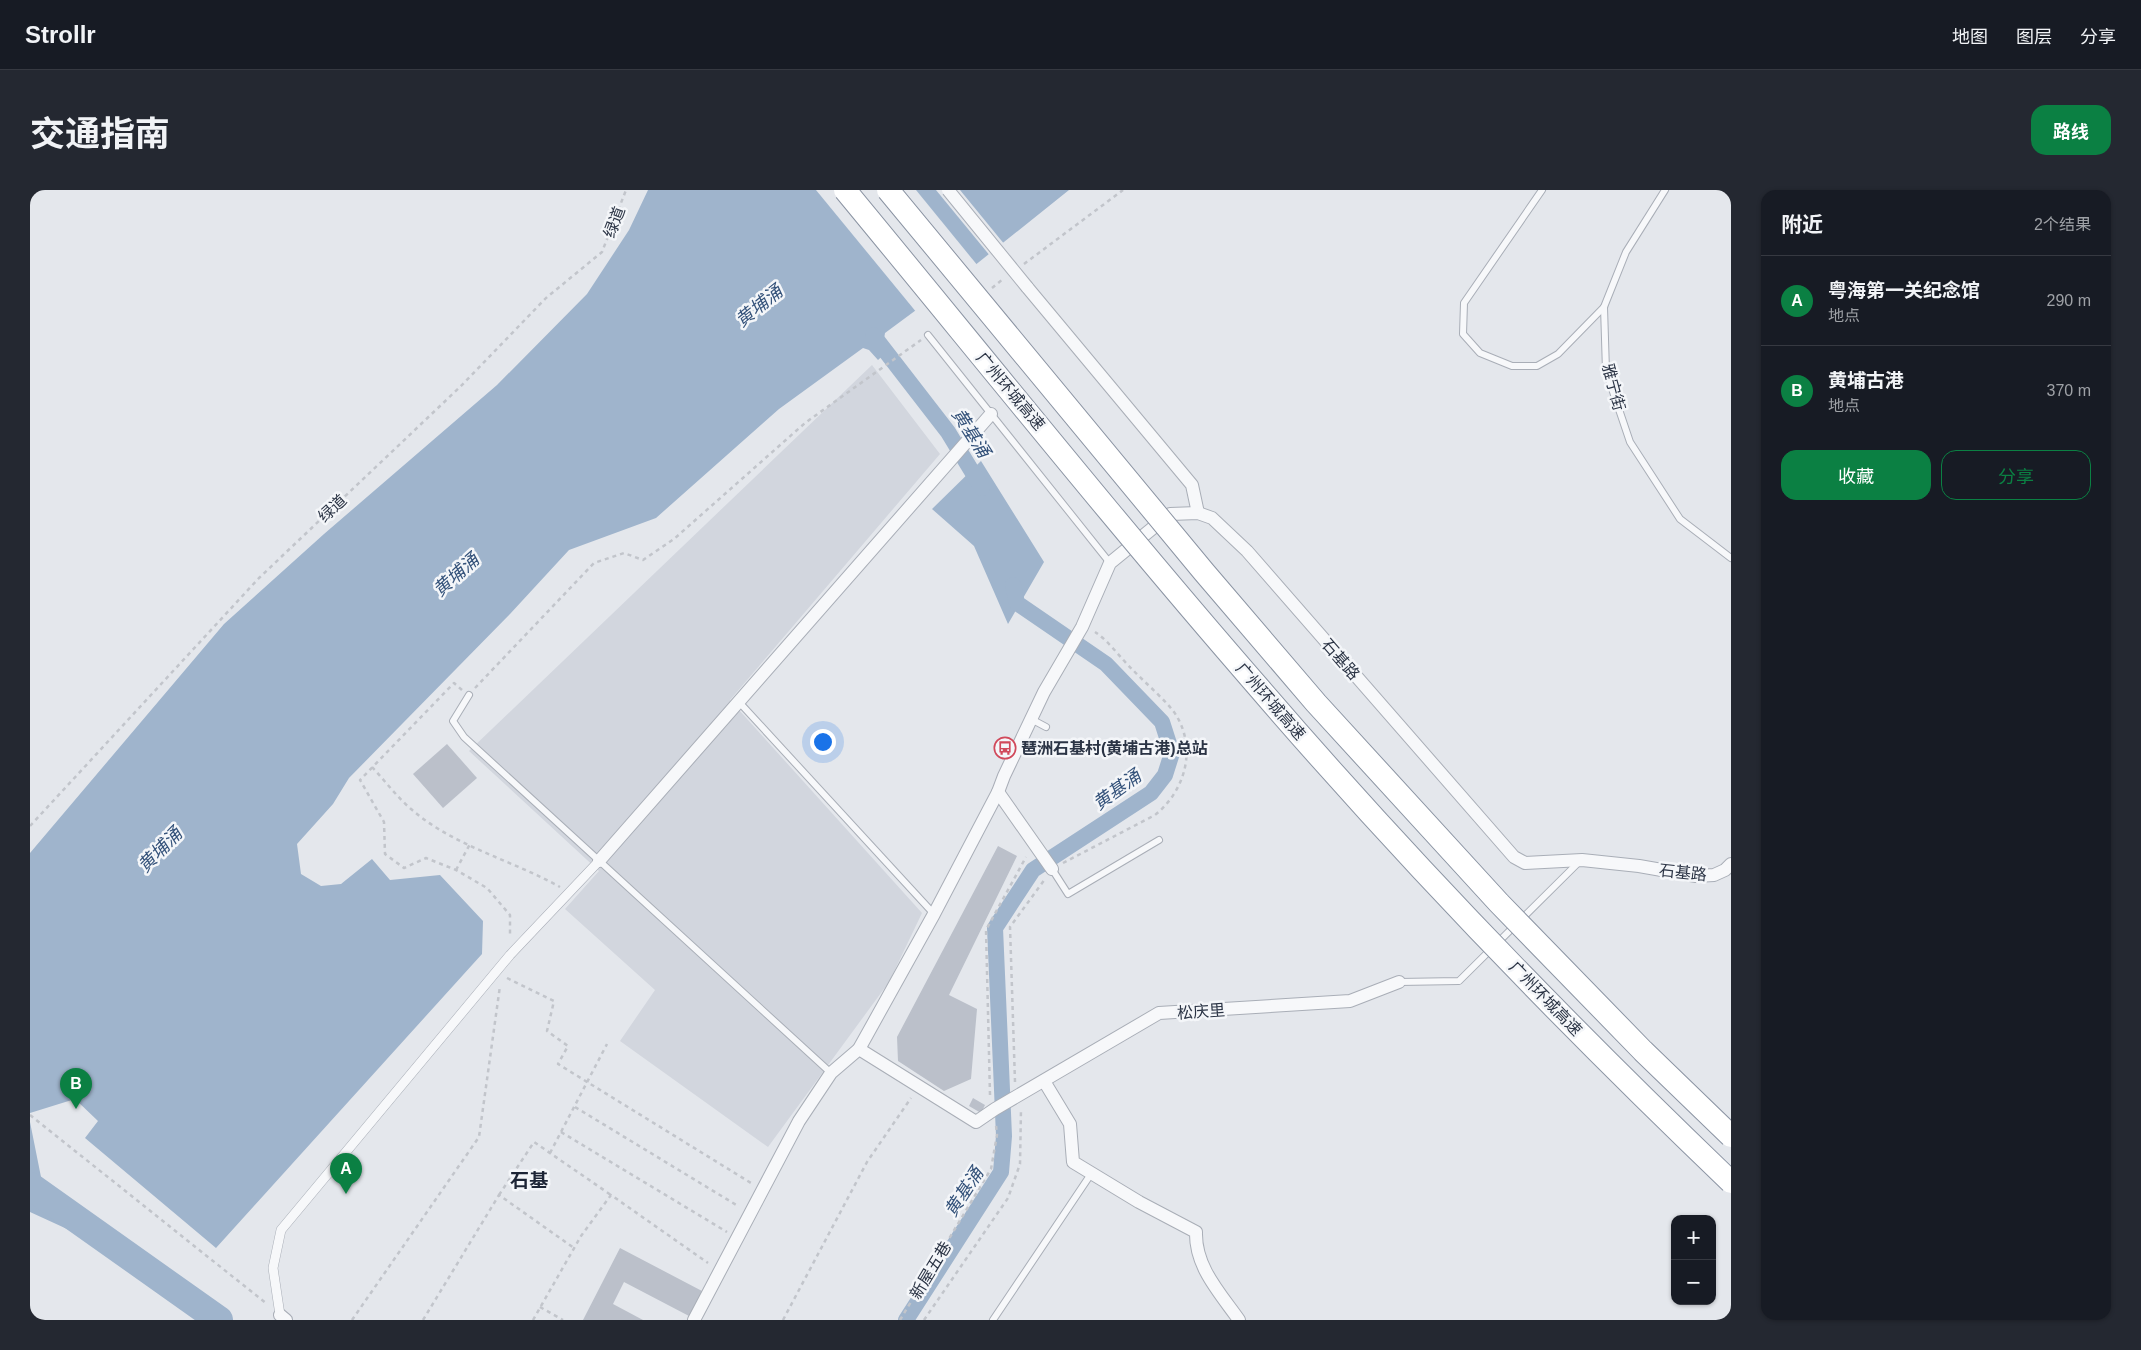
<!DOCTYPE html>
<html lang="zh">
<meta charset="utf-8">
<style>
:root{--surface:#171b24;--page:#242831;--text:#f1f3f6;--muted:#9ea1a6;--line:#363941;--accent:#0b8043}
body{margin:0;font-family:Arial,"Noto Sans SC",sans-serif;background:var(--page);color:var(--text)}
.controls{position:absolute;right:15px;bottom:15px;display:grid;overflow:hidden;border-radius:10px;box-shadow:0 1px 4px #0004}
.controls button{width:45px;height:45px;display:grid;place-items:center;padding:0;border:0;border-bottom:1px solid var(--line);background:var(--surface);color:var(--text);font:25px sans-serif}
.you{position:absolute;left:792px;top:551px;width:18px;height:18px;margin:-12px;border:4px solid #fff;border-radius:50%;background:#1a73e8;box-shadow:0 0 0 8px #1a73e833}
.badge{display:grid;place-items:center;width:32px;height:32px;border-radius:50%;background:var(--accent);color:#fff;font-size:16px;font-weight:700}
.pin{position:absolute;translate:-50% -41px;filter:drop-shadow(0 1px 2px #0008)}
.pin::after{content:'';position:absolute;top:26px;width:18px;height:15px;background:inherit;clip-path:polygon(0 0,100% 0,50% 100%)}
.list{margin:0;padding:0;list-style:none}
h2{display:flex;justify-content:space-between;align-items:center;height:65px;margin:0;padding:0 20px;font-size:21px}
h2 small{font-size:16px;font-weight:400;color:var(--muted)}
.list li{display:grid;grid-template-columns:32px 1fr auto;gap:15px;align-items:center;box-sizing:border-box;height:90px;padding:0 20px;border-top:1px solid var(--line)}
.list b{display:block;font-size:19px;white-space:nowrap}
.list p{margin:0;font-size:16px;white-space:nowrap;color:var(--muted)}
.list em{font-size:16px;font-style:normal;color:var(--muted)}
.actions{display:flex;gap:10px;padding:15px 20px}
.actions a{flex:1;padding:11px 0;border:1px solid var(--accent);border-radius:15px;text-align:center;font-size:18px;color:var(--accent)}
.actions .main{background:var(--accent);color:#fff}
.map{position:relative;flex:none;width:1701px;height:1130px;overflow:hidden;border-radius:15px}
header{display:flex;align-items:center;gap:30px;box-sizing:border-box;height:70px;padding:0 25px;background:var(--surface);border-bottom:1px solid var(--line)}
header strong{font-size:24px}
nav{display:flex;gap:28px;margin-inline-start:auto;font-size:18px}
.intro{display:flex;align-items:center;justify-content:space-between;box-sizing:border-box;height:120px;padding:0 30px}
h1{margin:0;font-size:35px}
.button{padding:12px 22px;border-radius:15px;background:var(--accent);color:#fff;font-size:18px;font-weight:700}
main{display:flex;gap:30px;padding:0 30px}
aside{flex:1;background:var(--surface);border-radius:15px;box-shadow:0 1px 4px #0004}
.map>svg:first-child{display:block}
.built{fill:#d2d6de}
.water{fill:#9fb4cc}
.pier{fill:#e4e7ec}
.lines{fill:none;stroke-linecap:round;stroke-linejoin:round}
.canal{stroke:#9fb4cc;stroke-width:16}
.river{stroke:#9fb4cc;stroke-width:28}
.building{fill:#bbc0ca}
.service-casing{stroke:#a9aeb7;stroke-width:8}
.pedestrian-casing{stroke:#a9aeb7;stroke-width:10}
.minor-casing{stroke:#a9aeb7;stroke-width:14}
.path{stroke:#c2c5cb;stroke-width:2.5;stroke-dasharray:4 4;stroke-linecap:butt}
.service{stroke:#f7f8fa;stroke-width:6}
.pedestrian{stroke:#f7f8fa;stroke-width:9}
.minor{stroke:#f7f8fa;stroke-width:12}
.minor-bridge-casing{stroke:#a9aeb7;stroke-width:14;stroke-linecap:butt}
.motorway-bridge-casing{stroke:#8b94a3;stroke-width:24;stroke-linecap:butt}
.minor-bridge{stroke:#f7f8fa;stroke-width:12}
.motorway-bridge{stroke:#fff;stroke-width:22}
.labels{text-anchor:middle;stroke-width:5;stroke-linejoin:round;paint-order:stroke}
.street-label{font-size:16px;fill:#2b3445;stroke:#f4f6f9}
.poi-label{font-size:16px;font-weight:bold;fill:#2b3445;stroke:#f4f6f9;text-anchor:start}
.water-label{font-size:18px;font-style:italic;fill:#34527a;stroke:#f4f6f9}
.quarter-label{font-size:19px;font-weight:bold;fill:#1d2536;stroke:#f4f6f9}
</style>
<header>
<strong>Strollr</strong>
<nav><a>地图</a><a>图层</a><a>分享</a></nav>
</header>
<div class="intro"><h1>交通指南</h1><a class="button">路线</a></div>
<main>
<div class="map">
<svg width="1701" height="1130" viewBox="0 0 1701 1130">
<rect width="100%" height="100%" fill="#e4e7ec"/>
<!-- built -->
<polygon class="built" points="842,175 910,264 700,510 892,723 859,792 738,957 590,851 625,800 535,719 569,681 439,561"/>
<!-- water -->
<g class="water">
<polygon points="618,0 1039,0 924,92 855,143 854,149 859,160 848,170 839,160 833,158 749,219 626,328 539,360 480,424 319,588 303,614 267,654 271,684 291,696 311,694 342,669 360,690 410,685 453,731 452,764 186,1058 55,948 68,931 45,909 0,923 0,663 194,434 294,344 467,195 557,104 599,40"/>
<polygon points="951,271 1014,372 978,434 944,356 902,319"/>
<polygon points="0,932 11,987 20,997 59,1026 69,1039 48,1044 0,1022"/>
</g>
<!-- pier -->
<g class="pier">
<polygon points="786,0 886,0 948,76 887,123"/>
<polygon points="906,0 930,0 975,55 961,67"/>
</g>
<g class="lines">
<!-- canal -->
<g class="canal">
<polyline points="843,145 918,242 952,298"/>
<polyline points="876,1130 971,982 974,946 965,738 1003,680 1121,603 1135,585 1142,563 1132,532 1076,474 987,413 983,395"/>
</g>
<!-- river -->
<polyline class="river" points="0,996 189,1130"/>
</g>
<!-- building -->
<g class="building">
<polygon points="417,554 447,588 413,618 383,584"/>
<polygon points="968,656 987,666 919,805 947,819 941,889 914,901 868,871 867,847"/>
<polygon points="943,908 955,915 951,923 939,916"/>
<polygon points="590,1058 672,1101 659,1126 594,1092 583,1114 613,1130 553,1130"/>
</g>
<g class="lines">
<!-- service casing -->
<g class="service-casing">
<g id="service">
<polyline points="1512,0 1434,113 1433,144 1450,163 1482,176 1507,176 1528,164 1574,117"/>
<polyline points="1635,0 1596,62 1574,117 1576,181 1600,252 1650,329 1701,368"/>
<polyline points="898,145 1080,373"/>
<polyline points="439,505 423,531 434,547 801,883"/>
<polyline points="709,512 904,724"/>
<polyline points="1001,529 1016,537"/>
<polyline points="1022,679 1038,704 1129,650"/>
<polyline points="1369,792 1429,791 1551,670"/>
<polyline points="963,1130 1061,984"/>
</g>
</g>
<!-- pedestrian casing -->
<g class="pedestrian-casing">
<polyline id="pedestrian" points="250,1125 243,1078 251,1040 480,765 569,671"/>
</g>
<!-- minor casing -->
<g class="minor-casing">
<g id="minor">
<polyline points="997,97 1162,295 1168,323"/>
<polyline points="968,602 1022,679"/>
<polyline points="569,671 961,224"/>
<polyline points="829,859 946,932 965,919 1129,823 1320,811 1369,792"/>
<path d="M1014,891L1040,934L1043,972L1109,1012L1166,1042C1165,1077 1190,1103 1209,1130"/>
<polyline points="250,1125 256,1130"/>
<polyline points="664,1130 769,931 801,883 829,859 904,724 968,602 974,586 1014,502 1052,437 1080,373 1140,324 1168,323 1182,328 1217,361 1484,667 1495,673 1552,670 1609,676 1666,686 1684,685 1695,680 1701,674"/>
</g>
</g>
<!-- path -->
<g class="path">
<polyline points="994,74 1093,0"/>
<polyline points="962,98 973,89"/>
<polyline points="445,498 564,373 594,363 613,370 644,349 775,233 891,150"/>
<polyline points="432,500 424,493 330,590 354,632 355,664 374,678 396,668 426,680 457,698 480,725 480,747"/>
<path d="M342,577C355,591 367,607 381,619C423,656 482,670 530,697"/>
<polyline points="0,636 229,388 430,197 516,108 572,62 596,0"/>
<path d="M1033,673L1125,625C1155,601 1167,559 1146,525C1137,511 1115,493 1103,480C1091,469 1079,451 1065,442"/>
<polyline points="426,680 440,654"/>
<polyline points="477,788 524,811 517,841 538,856 528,874 721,993"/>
<polyline points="985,892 980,737 1015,689"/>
<polyline points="960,905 956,740 996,667"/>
<polyline points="545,917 708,1016"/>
<polyline points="0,925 237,1114"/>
<polyline points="531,942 697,1042"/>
<polyline points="520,963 577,854"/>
<polyline points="469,1005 504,952 581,1005"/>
<polyline points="510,1117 533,1130"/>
<polyline points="322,1130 449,947 470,796"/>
<polyline points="393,1130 469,1005 544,1058"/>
<polyline points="503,1130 551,1046 581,1005 678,1073"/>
<polyline points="753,1130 837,972 881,908"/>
<polyline points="870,1130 961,979 967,945 966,935"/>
<polyline points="894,1130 978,1008 990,974 991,919"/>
</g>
<!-- service -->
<use href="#service" class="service"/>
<!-- pedestrian -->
<use href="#pedestrian" class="pedestrian"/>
<!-- minor -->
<use href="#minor" class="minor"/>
<!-- minor-bridge casing -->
<g class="minor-bridge-casing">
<polyline id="minor-bridge" points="918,0 997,97"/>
</g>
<!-- motorway-bridge casing -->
<g class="motorway-bridge-casing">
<g id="motorway-bridge">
<path d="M815,0C953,167 1088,336 1230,499C1378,671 1537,835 1701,992"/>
<polyline points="858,0 1174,382 1286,513 1469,713 1613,861 1701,946"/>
</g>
</g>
<!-- minor-bridge -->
<use href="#minor-bridge" class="minor-bridge"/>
<!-- motorway-bridge -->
<use href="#motorway-bridge" class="motorway-bridge"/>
</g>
<!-- icons -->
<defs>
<g id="bus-ring" transform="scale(1.125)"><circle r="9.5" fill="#f4f6f9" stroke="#d1495b" stroke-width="1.5"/><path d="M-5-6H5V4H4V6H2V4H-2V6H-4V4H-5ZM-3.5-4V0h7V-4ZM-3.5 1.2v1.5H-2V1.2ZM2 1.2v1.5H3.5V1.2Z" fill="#d1495b"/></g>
</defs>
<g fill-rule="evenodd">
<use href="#bus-ring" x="975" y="558"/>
</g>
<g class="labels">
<!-- street labels -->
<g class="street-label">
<text transform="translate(584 32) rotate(-69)" y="6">绿道</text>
<text transform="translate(1584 197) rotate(75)" y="6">雅宁街</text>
<text transform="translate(981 201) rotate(50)" y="6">广州环城高速</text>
<text transform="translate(302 318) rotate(-43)" y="6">绿道</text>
<text transform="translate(1311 469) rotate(49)" y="6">石基路</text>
<text transform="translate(1241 511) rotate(49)" y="6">广州环城高速</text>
<text transform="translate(1653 682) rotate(6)" y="6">石基路</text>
<text transform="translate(1516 808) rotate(46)" y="6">广州环城高速</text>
<text transform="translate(1171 821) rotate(-4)" y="6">松庆里</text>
<text transform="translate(900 1080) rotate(-59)" y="6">新屋五巷</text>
</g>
<!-- poi labels -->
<g class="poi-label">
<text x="991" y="564">琶洲石基村(黄埔古港)总站</text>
</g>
<!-- water labels -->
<g class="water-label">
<text transform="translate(729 116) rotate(-39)" y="6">黄埔涌</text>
<text transform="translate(941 243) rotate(57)" y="6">黄基涌</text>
<text transform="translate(426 385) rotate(-42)" y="6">黄埔涌</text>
<text transform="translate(1087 600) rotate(-36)" y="6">黄基涌</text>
<text transform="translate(130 660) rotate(-46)" y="6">黄埔涌</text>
<text transform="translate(934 1002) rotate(-57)" y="6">黄基涌</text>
</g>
<!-- quarter labels -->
<g class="quarter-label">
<text x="499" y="997">石基</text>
</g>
</g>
</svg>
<div class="controls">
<button>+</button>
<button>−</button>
</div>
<div class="you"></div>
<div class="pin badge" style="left:316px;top:1004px">A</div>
<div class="pin badge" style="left:46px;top:919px">B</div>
</div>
<aside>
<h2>附近<small>2个结果</small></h2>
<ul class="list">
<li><span class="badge">A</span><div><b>粤海第一关纪念馆</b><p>地点</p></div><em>290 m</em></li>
<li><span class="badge">B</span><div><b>黄埔古港</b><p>地点</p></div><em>370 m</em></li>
</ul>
<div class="actions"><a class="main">收藏</a><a>分享</a></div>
</aside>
</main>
